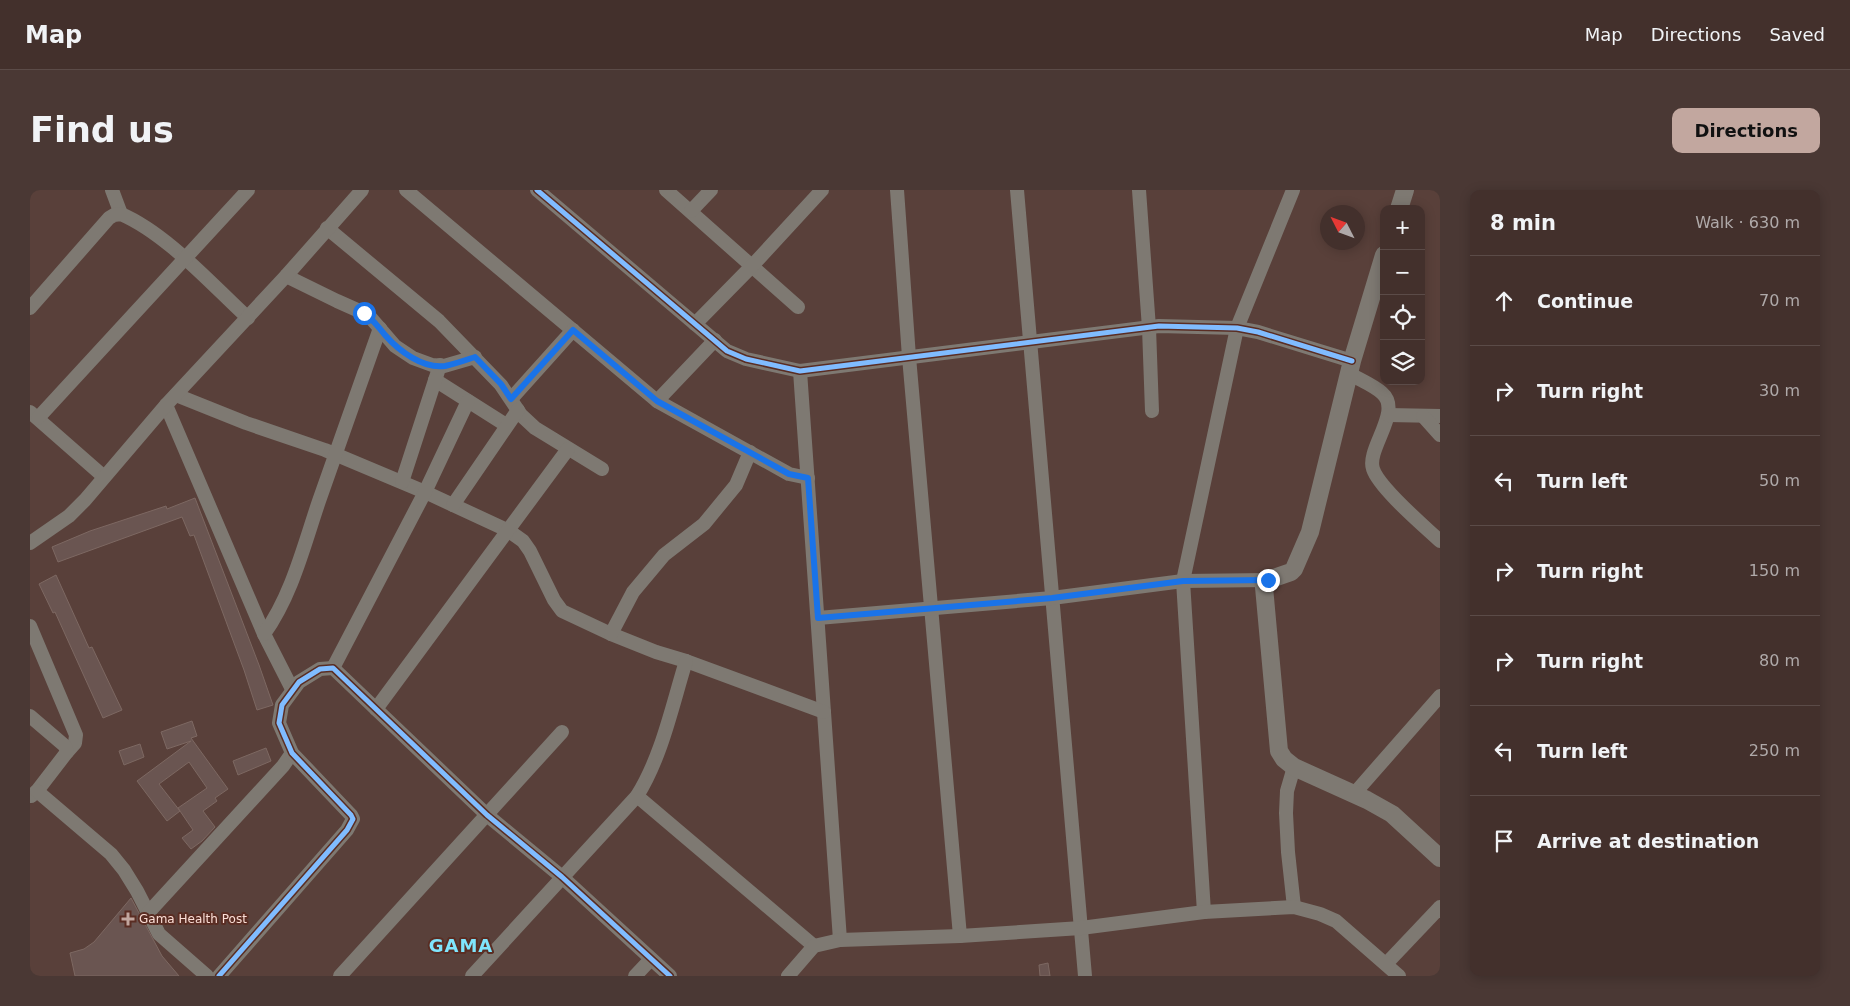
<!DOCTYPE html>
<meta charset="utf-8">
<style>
:root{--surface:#43302c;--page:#4a3834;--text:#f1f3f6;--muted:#afa9a9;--line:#5b4b48;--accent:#c2a79f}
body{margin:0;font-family:"DejaVu Sans",sans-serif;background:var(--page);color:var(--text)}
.controls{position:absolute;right:15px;top:15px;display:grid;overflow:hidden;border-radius:10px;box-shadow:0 2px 12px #0003}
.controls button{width:45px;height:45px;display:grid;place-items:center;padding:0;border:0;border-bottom:1px solid var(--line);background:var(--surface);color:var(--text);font:25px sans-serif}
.compass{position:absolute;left:1290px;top:15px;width:45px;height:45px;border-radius:50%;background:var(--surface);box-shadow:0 2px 12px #0003;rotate:312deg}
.stop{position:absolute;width:15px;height:15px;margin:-11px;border:4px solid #1a73e8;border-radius:50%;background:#fff}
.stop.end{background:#1a73e8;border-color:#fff;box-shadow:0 1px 5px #0008}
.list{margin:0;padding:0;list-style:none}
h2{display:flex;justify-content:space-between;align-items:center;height:65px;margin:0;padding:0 20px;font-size:21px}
h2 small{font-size:16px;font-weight:400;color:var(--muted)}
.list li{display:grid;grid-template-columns:32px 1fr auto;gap:15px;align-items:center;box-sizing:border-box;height:90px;padding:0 20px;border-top:1px solid var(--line)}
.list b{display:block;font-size:19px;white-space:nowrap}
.list em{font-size:16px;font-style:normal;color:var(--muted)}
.icon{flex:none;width:28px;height:28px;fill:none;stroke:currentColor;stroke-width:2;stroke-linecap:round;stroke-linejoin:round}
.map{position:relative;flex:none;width:1410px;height:786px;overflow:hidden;border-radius:10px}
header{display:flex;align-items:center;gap:30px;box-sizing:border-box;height:70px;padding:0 25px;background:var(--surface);border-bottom:1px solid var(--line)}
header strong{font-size:24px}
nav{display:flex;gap:28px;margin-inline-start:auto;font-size:18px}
.intro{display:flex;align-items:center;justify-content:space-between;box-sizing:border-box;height:120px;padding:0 30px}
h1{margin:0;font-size:35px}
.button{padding:12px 22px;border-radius:10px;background:var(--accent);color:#111;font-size:18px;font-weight:700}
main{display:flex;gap:30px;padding:0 30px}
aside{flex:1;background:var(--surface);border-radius:10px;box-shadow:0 2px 12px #0003}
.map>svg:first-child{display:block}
.building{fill:#6a5551;stroke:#7d6862;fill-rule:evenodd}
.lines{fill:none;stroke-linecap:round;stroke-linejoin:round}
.minor{stroke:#7e7972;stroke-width:14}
.tertiary{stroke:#7e7972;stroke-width:18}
.cycleway-casing{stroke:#5a2d23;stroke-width:8}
.cycleway{stroke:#80bcff;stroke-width:5}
.route{stroke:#1a73e8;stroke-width:6}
.poi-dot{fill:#c2a79f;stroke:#5a2d23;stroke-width:2}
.labels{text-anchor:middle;stroke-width:4;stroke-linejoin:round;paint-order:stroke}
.poi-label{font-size:12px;fill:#fbded6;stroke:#5a2d23;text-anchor:start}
.district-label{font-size:18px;font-weight:bold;letter-spacing:1px;fill:#7fe5fc;stroke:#5a2d23}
</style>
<header>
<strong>Map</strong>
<nav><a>Map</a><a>Directions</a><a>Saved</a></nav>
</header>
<div class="intro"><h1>Find us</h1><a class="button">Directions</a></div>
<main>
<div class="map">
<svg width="1410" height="786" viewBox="0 0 1410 786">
<rect width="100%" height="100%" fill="#59403a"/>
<!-- building -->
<g class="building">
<polygon points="165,308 229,475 243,515 227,520 214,480 164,345 160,346 152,327 28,372 22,357 60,341 136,316 137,319"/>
<polygon points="26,385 59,458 62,457 92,520 73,528 25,422 23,423 9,394"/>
<path d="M162,531L167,546L161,548L198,599L185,608L187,611L173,621L185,637L172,651L161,659L152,648L163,640L150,621L137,631L107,591L161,551L137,559L131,542ZM159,572L177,598L148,618L150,621L129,594Z"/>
<polygon points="110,554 114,567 94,575 89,561"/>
<polygon points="236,558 241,571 208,585 203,571"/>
<polygon points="101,708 132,766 149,786 45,786 40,763 54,759 64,752"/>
<polygon points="1018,773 1020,786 1010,786 1009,775"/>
</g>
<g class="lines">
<!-- minor -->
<g class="minor">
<polyline points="82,0 91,24"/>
<polyline points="376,0 627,211 759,284 778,288"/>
<polyline points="507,0 697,161 716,169 770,181 1129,136 1207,138 1228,142 1322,171"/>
<polyline points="636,0 768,117"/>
<polyline points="867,0 879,167 930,746"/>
<polyline points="987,0 1055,786"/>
<polyline points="1109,0 1119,138 1122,221"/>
<polyline points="661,21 681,0"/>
<polyline points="297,38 409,131 471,195 491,225 505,238 572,279"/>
<polyline points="256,86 307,111 334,123 340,127 365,156 383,168 402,175 414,176 445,167"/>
<path d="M0,118L79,28L84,25L91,24C137,44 181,94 218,128"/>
<polyline points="665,134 722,76 792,0"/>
<polyline points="770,181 810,750"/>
<path d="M1320,184C1330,190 1343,195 1352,203C1373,221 1336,259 1343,279C1349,298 1394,336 1410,351"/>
<polyline points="405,190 476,235"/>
<polyline points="146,205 216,233 295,260 395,302 479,341 493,351 500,361 524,410 532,421 581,444 626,462 656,471 794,522"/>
<polyline points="481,209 543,140"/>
<polyline points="627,211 685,150"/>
<polyline points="136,215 234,444 262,499"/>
<polyline points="0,222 73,286"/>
<polyline points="1358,225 1410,226"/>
<polyline points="1393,226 1410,245"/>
<polyline points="8,228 218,0"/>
<polyline points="372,292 410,175"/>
<polyline points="423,315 488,220"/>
<polyline points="0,353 39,326 55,310 136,215 256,86 332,0"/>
<polyline points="788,428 1022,408 1153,391 1238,390"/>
<polyline points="0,436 46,545 45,553 37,562"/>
<path d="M234,444C262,405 274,355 289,311C309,253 330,196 350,138"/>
<polyline points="581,444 603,402 634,365 674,334 706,295 720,262"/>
<polyline points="303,478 395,302 438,211"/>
<polyline points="346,519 538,259"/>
<polyline points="0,526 35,556 37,562 7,601 1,606"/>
<polyline points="7,601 81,664 94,680 107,701 129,744 177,786"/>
<polyline points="1324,604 1410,506"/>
<polyline points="607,606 784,756"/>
<polyline points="1264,717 1258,662 1256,623 1257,601 1264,577"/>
<polyline points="1174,722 1153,391 1207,138 1263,0"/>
<polyline points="118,723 253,576 262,563"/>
<polyline points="1356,774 1410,717"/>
<polyline points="189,786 317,640 323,629 321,625 262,563 249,533 252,515 269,492 290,479 303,478 457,625 532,687 640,786"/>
<polyline points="310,786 532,542"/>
<path d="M442,786L607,606C632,566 642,516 656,471"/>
<polyline points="605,786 621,769"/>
<polyline points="758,786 784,756 810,750 930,746 1051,738 1174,722 1264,717 1290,724 1306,731 1369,786"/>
</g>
<!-- tertiary -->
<g class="tertiary">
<polyline points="1369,19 1375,0"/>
<polyline points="1354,65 1322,171 1280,342 1264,379 1261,382 1238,390 1234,397 1249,561 1254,569 1264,577 1337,610 1362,624 1410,668"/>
</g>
<!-- cycleway casing -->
<g class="cycleway-casing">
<g id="cycleway">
<polyline points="507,0 697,161 716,169 770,181 1129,136 1207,138 1228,142 1322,171"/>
<polyline points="189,786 317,640 323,629 321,625 262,563 249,533 252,515 269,492 290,479 303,478 457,625 532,687 640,786"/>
</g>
</g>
<!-- cycleway -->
<use href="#cycleway" class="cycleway"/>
</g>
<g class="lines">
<!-- route -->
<path class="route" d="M334,123C343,129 348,137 355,145C369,161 393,179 415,176C425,174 436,170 445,167L471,194L481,209L543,140L627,211L759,284L778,288L788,428L1022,408L1153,391L1238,390"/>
</g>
<!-- markers -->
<path class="poi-dot" d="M95.5 721.5h5v5h5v5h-5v5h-5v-5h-5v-5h5z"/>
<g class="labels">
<!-- poi labels -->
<g class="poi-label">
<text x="109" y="733">Gama Health Post</text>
</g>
<!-- district labels -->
<g class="district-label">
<text x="431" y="762">GAMA</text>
</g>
</g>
</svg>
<div class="controls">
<button>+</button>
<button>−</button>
<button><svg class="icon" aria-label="locate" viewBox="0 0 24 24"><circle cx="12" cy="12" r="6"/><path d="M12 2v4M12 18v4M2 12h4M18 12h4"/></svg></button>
<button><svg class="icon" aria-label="layers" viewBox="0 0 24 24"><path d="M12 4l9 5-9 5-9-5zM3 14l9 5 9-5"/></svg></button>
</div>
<svg class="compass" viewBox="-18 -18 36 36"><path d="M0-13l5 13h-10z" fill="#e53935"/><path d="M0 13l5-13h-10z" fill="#afa9a9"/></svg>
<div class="stop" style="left:334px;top:123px"></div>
<div class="stop end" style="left:1238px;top:390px"></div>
</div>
<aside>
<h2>8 min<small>Walk · 630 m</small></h2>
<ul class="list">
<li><svg class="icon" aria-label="ahead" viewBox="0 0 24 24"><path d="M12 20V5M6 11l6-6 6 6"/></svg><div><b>Continue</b></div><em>70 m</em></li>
<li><svg class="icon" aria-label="right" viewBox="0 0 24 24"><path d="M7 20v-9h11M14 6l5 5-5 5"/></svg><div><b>Turn right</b></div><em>30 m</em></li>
<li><svg class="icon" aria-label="left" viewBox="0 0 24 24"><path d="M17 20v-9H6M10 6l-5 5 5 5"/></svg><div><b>Turn left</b></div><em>50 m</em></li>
<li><svg class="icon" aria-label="right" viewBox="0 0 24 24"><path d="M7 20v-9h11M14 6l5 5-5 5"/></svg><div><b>Turn right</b></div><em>150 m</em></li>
<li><svg class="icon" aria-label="right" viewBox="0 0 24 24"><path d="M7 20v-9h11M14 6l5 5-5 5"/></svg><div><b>Turn right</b></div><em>80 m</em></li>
<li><svg class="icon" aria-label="left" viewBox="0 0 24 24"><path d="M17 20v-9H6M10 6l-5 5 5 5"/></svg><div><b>Turn left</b></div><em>250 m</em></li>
<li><svg class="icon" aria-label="arrive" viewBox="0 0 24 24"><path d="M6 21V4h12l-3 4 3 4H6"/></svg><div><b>Arrive at destination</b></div></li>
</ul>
</aside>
</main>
